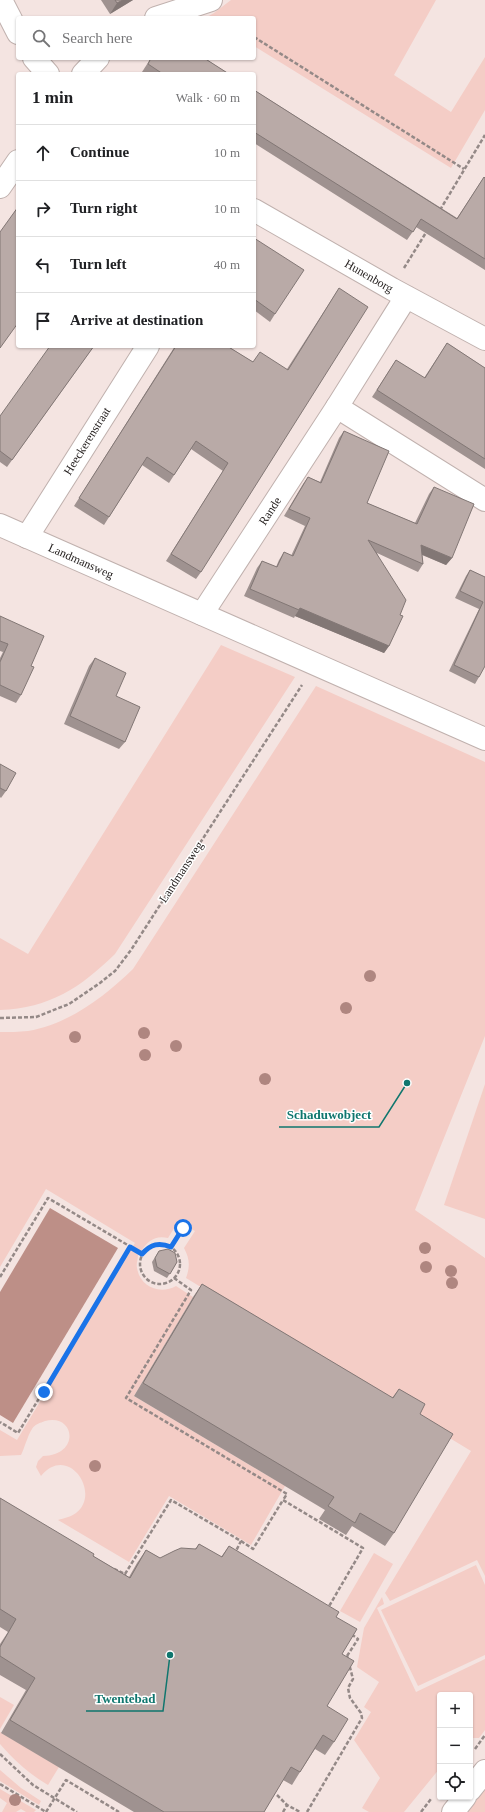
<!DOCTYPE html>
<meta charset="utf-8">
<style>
:root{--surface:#fff;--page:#f2f2f2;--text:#202124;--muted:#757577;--line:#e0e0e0}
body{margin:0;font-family:"Times New Roman",serif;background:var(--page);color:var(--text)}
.controls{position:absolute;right:12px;bottom:12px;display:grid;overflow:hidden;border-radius:4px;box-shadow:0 1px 3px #0004}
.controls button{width:36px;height:36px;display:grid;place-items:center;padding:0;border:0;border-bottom:1px solid var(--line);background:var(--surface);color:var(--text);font:20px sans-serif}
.stop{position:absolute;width:12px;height:12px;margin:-9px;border:3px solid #1a73e8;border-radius:50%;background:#fff}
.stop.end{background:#1a73e8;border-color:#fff;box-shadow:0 1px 4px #0008}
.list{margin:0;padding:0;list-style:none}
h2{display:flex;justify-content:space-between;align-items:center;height:52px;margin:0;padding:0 16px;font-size:17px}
h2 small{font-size:13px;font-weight:400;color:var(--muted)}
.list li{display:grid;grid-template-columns:26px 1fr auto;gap:12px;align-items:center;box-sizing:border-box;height:56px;padding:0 16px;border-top:1px solid var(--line)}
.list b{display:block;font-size:15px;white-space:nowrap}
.list em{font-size:13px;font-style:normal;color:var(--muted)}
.icon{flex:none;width:22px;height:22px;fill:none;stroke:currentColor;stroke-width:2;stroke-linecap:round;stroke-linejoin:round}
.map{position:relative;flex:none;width:485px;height:1812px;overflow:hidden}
.search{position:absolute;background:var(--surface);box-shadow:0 1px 3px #0004;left:16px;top:16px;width:240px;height:44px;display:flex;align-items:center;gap:10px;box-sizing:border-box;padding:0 14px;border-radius:4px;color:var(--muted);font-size:15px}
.panel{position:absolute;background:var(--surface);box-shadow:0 1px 3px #0004;left:16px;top:72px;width:240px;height:276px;border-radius:4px}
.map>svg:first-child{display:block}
.green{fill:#f4cdc6}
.water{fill:#bd8f87}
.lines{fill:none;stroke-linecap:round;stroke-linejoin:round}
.minor-casing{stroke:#c0b1ae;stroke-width:24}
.path{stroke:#948987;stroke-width:2.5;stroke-dasharray:4 2;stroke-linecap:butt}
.minor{stroke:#fff;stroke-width:22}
.tree{fill:#af8680}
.wall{fill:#9f9290}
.shaded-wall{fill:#827775}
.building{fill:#b9aaa7;stroke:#827775}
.route{stroke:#1a73e8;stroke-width:5}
.labels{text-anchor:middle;stroke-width:3;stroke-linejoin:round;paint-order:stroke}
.street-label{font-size:12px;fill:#272221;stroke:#fff}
.leader{fill:none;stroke:#0f766e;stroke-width:1.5}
.callout-dot{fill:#0f766e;stroke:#fff;stroke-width:1.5}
.callout-label{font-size:13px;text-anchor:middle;font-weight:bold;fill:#0f766e;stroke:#fff;stroke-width:3;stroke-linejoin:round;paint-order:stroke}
</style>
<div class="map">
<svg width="485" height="1812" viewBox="0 0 485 1812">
<rect width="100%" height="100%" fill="#f4e4e1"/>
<!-- green -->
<g class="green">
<polygon points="231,0 436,0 394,75 451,112 485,57 485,110 451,168 254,46 254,18 207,17 214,13"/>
<path d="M221,645L295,677L115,954C80,988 50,1008 0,1010V938L28,954Z"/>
<path d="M316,686L485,762V1036L415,1210L485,1258V1576L477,1560L390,1601L385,1593L471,1451L186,1278C190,1267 190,1259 184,1248L195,1231L178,1222L168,1238C155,1235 148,1241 141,1251L133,1246L135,1243L46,1189L0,1267V1032C9,1032 19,1032 28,1031C69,1024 104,997 133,969Z"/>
<polygon points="485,1084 485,1219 444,1205"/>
<path d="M131,1250L138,1255C138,1259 136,1264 137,1268C140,1287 160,1295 176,1286L193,1297L134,1396L285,1486L251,1545L169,1496L129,1562L58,1520C64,1518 71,1517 76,1513C102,1493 68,1443 41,1476L36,1467L38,1461L43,1456C81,1455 75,1413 45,1421C40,1423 35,1424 32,1429C27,1437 25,1447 21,1455L0,1456V1430L17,1440Z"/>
<polygon points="374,1553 393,1564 360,1622 340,1611"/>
<polygon points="476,1565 485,1585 485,1655 418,1686 381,1610"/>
<polygon points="382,1597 384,1604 377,1608 416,1692 485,1659 485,1730 479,1738 470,1738 470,1695 440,1695 440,1768 404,1812 369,1812 362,1808 380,1778 354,1740 371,1712 364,1707 379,1682 357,1667 364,1628"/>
<polygon points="0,1697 14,1705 0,1729"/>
<path d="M0,1732L59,1767L48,1785C29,1774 14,1760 0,1744Z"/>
<polygon points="0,1770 21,1788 41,1801 39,1805 0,1781"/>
<polygon points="485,1788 485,1812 467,1812"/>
<polygon points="0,1789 36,1810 34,1812 26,1812 21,1809 16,1812 2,1812 7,1803 0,1798"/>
</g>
<!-- water -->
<polygon class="water" points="50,1208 118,1248 13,1423 0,1415 0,1292"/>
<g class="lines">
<!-- minor casing -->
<g class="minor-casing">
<g id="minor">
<polyline points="1,0 18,33"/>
<polyline points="156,18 211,0"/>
<polyline points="34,58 48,74"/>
<polyline points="83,74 98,58"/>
<polyline points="0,187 18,161"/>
<polyline points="254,210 392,289 485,339"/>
<polyline points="337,407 485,500"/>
<polyline points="0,525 485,739"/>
<polyline points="27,537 148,346"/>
<polyline points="202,614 337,407 406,297"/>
<polyline points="470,1790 485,1771"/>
<polyline points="453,1812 465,1797"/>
</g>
</g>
<!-- path -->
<g class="path">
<polyline points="254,37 464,169"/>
<polyline points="440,210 485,135"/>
<polyline points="404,268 427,231"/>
<polyline points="0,1018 36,1017 69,1004 100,983 115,971 131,950 302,685"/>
<circle cx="160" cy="1264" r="20"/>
<polyline points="131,1247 143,1254"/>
<polyline points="171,1247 183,1228"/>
<polyline points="0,1277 48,1198 131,1247 18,1433 0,1422"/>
<polyline points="174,1278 191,1290 126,1398 287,1494 283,1500"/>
<polyline points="241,1541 253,1549 283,1500 363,1548 328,1608"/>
<polyline points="114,1569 125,1574 171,1500 241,1541 235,1553"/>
<polyline points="347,1656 358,1639 351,1634"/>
<polyline points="475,1749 485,1735"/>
<polyline points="0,1754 33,1785 77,1812"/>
<polyline points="0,1784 46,1812"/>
<polyline points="277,1795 287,1805"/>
<polyline points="46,1812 66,1780 119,1812"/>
<polyline points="283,1812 287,1805 300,1812"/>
<polyline points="307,1812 362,1718 361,1713 350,1698 348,1688 353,1679 347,1656"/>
<polyline points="421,1812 431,1799"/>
</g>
<!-- minor -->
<use href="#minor" class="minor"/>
</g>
<!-- trees -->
<g class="tree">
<circle cx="370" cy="976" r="6"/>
<circle cx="346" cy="1008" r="6"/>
<circle cx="144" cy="1033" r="6"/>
<circle cx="75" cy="1037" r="6"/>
<circle cx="176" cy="1046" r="6"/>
<circle cx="145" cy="1055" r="6"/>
<circle cx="265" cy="1079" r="6"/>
<circle cx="425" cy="1248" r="6"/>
<circle cx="426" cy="1267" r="6"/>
<circle cx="451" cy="1271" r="6"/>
<circle cx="452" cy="1283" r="6"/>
<circle cx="95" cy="1466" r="6"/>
<circle cx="15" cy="1800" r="6"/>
</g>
<!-- wall -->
<g class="wall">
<polygon points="101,0 133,0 110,14"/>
<polygon points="151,58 204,58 229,74 145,74 142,72"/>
<polygon points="254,90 457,218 484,177 485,178 485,270 416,227 407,240 254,143"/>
<polygon points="254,238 275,314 270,322 254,310"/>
<polygon points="339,288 201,572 196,579 166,561 223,471 191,449 169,483 142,465 104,525 74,506 175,346 227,346 253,362 287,369"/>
<polygon points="447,343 485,368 485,469 372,397 396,360 424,378"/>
<polygon points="94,346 7,467 0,462 0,416"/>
<polygon points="344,431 367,503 415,523 429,494 434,487 452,558 446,565 422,555 423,564 418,572 377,553 400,615 389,646 384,653 295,616 294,618 244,596 257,568 262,561 276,567 279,560 284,552 291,556 305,526 284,516 303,484 308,477 320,482 339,438"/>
<polygon points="470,570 485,577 479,677 475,684 449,671 479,609 455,598 466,576"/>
<polygon points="0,616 31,666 21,695 16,703 0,696 0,658 3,652 0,651"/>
<polygon points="95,658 125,742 119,749 64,724 89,666"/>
<polygon points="0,764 6,791 1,798 0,797"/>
<polygon points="159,1251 177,1262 167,1278 154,1271 152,1262"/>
<polygon points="202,1284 392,1398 399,1389 420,1414 394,1533 385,1546 352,1526 346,1535 319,1519 325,1510 134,1396 193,1297"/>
<polygon points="0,1498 93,1556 129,1577 137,1563 146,1550 160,1558 195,1549 199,1544 221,1557 229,1546 336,1617 342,1654 327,1706 334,1742 325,1755 315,1749 300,1772 292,1785 283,1780 264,1812 134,1812 1,1733 26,1690 0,1675 0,1644 8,1632 0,1627"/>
</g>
<!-- shaded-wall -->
<g class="shaded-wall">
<polygon points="123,0 133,0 110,14 117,3"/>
<polygon points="421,545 452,558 446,565 416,552"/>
<polygon points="300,608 389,646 384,653 295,616"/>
</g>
<!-- building -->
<g class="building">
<polygon points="115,0 123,0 117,3"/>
<polygon points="151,58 204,58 229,74 163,74 148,64"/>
<polygon points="254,90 457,219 484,177 485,178 485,259 421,219 413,232 254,132"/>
<polygon points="18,207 18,323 0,348 0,232"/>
<polygon points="254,238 304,270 275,314 254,299"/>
<polygon points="339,288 368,307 201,572 171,554 228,463 196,441 174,475 147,457 109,517 79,498 176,346 227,346 253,362 260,352 288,370"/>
<polygon points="447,343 485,368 485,459 377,390 396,360 425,378"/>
<polygon points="50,346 94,346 12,460 0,451 0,416"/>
<polygon points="344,431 389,451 367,503 417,524 434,487 474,504 452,558 421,545 423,564 368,540 406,600 400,615 403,616 389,646 300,608 299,610 250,589 262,561 277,567 284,552 293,556 310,518 289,509 308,477 321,483"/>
<polygon points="470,570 485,577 485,666 479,677 454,665 483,602 460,591"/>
<polygon points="0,616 44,636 31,666 34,667 21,695 0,685 0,662 8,644 0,641"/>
<polygon points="95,658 126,673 116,696 140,707 125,742 70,716"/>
<polygon points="0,764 16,773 6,791 0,788"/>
<polygon points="168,1249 175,1253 177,1262 170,1274 157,1267 155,1258 159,1251"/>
<polygon points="202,1284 393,1398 399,1389 425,1404 420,1414 453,1434 394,1533 360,1513 355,1523 328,1506 334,1497 143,1383"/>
<polygon points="0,1498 94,1554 93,1556 130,1578 146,1550 160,1558 174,1551 181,1548 196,1549 199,1544 222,1557 229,1546 339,1612 336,1617 357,1629 342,1654 354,1661 327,1706 348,1719 334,1742 323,1735 300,1772 291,1767 264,1812 164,1812 10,1720 35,1678 0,1656 0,1647 16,1619 0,1609"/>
</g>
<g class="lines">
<!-- route -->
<path class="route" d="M44,1392L130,1247L142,1254C151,1244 159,1242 171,1247L183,1228"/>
</g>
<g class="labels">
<!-- street labels -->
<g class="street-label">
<text transform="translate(369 276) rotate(30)" y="4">Hunenborg</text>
<text transform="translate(87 441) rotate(-58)" y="4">Heeckerenstraat</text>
<text transform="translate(270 511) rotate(-57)" y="4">Rande</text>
<text transform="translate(81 561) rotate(24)" y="4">Landmansweg</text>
<text transform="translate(181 872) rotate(-57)" y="4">Landmansweg</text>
</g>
</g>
<!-- callouts -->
<path class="leader" d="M407 1083L379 1127H279M170 1655L163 1711H86"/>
<g class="callout-dot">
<circle cx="407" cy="1083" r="4"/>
<circle cx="170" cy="1655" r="4"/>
</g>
<g class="callout-label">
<text x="329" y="1119">Schaduwobject</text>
<text x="125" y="1703">Twentebad</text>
</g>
</svg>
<div class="controls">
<button>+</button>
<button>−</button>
<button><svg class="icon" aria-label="locate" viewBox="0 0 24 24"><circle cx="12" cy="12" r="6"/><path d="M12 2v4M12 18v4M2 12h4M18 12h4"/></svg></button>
</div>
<div class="stop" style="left:183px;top:1228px"></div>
<div class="stop end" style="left:44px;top:1392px"></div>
<div class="search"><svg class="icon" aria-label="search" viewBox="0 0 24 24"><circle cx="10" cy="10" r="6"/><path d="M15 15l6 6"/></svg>Search here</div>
<section class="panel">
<h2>1 min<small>Walk · 60 m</small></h2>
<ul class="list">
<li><svg class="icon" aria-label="ahead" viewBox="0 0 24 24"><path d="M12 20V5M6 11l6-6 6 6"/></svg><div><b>Continue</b></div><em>10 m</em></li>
<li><svg class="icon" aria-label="right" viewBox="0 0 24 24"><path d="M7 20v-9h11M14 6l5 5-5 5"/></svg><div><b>Turn right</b></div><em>10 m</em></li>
<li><svg class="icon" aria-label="left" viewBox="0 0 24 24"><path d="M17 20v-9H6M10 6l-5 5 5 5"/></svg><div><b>Turn left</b></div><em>40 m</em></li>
<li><svg class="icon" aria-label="arrive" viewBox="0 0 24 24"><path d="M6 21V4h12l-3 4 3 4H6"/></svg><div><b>Arrive at destination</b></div></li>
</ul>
</section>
</div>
